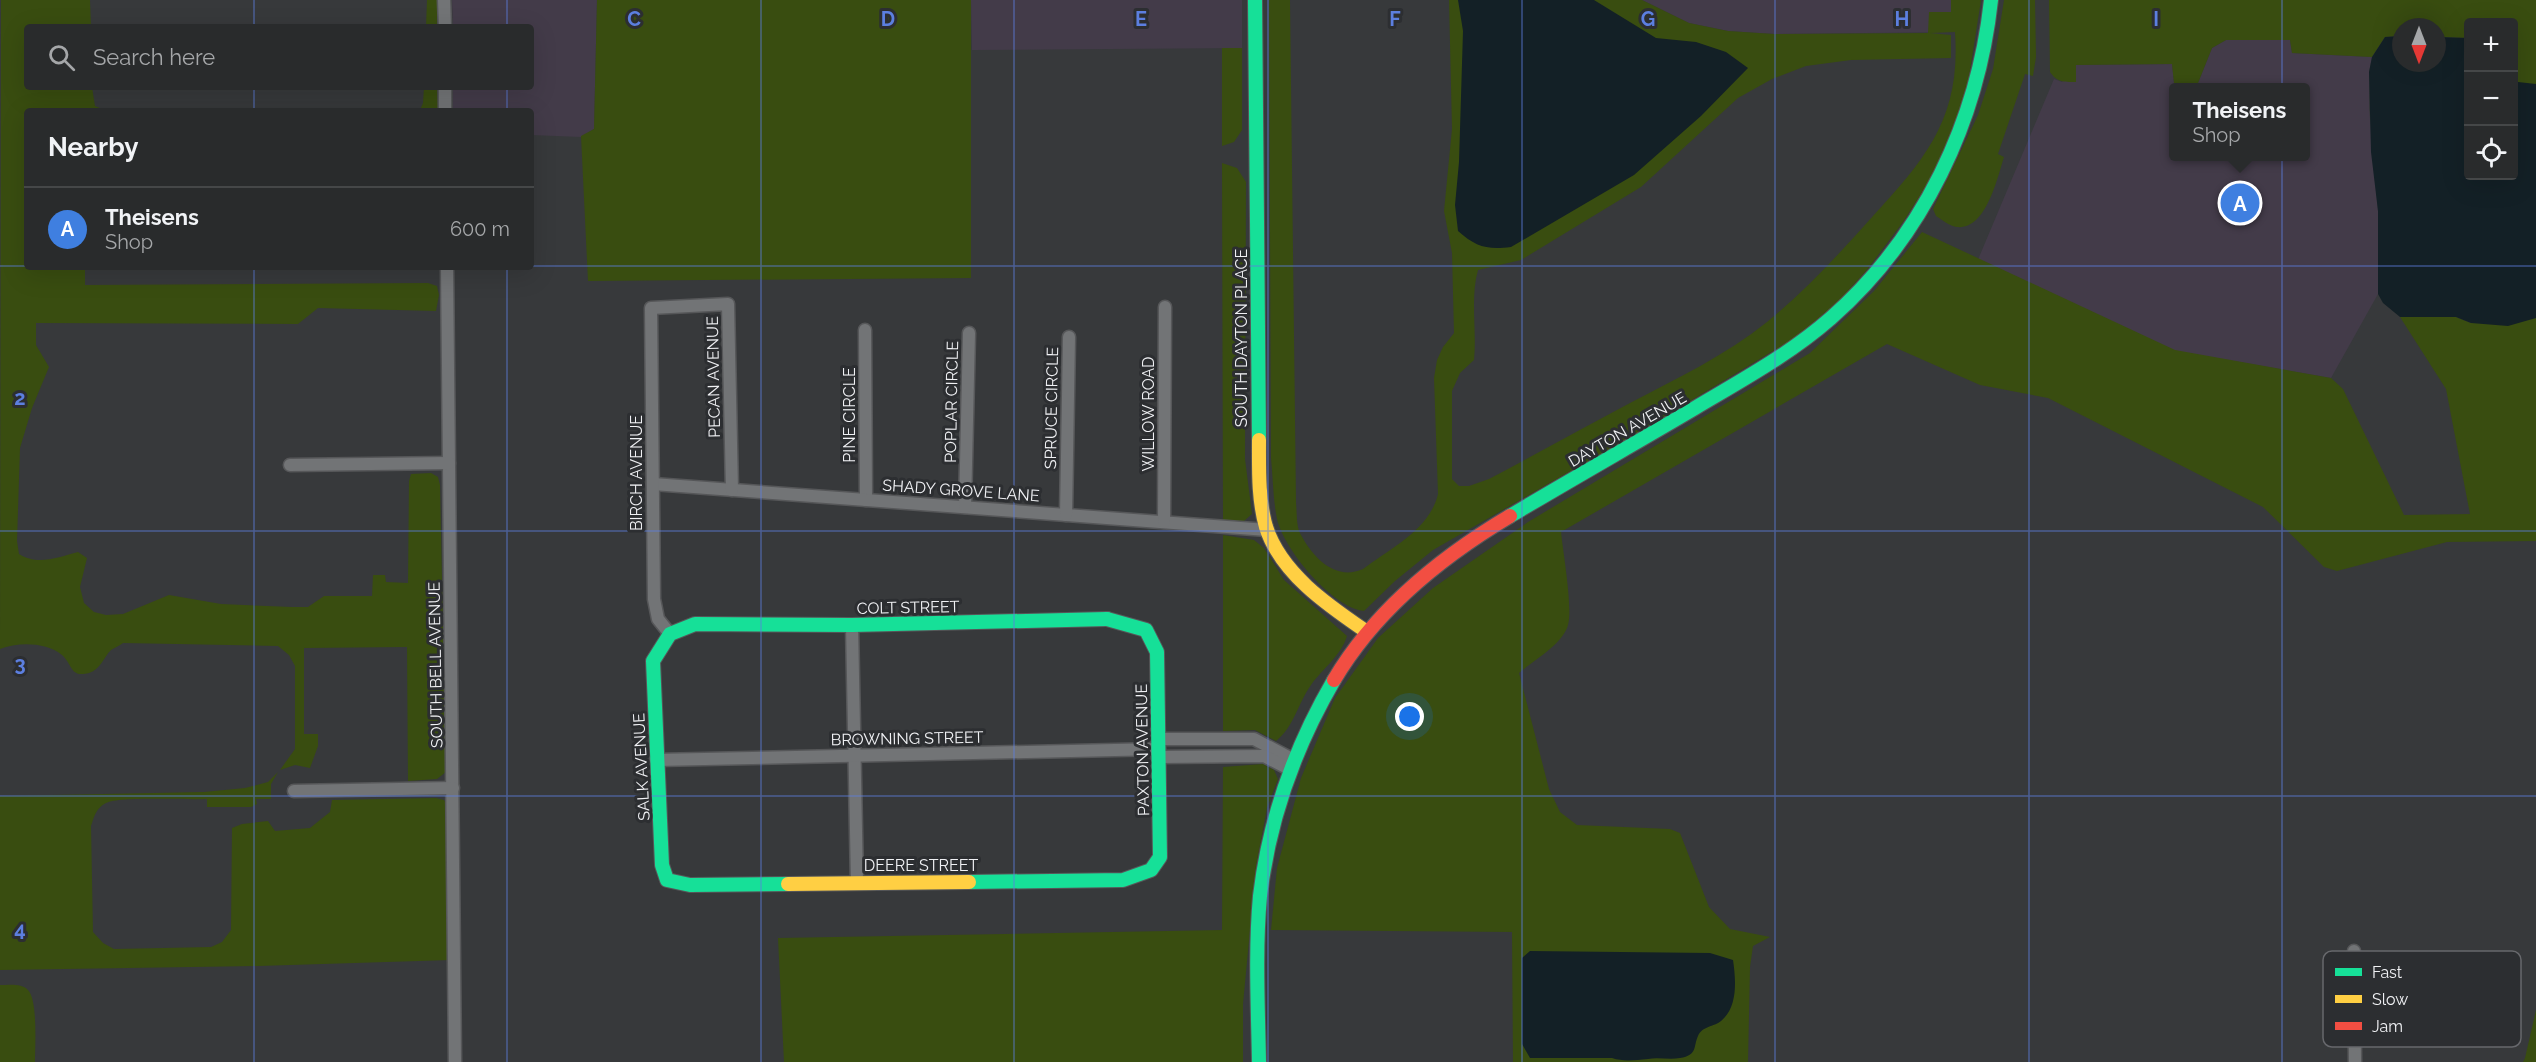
<!DOCTYPE html>
<meta charset="utf-8">
<style>
:root{--surface:#292b2c;--page:#313334;--text:#f1f3f6;--muted:#a5a7a9;--line:#454748;--accent:#db2777}
body{margin:0;font-family:Raleway,sans-serif;background:var(--page);color:var(--text)}
.controls{position:absolute;right:18px;top:18px;display:grid;overflow:hidden;border-radius:6px;box-shadow:0 6px 24px #0002}
.controls button{width:54px;height:54px;display:grid;place-items:center;padding:0;border:0;border-bottom:2px solid var(--line);background:var(--surface);color:var(--text);font:30px sans-serif}
.compass{position:absolute;left:2392px;top:18px;width:54px;height:54px;border-radius:50%;background:var(--surface);box-shadow:0 6px 24px #0002;rotate:180deg}
.you{position:absolute;left:1410px;top:717px;width:21px;height:21px;margin:-15px;border:4px solid #fff;border-radius:50%;background:#1a73e8;box-shadow:0 0 0 9px #1a73e833}
.badge{display:grid;place-items:center;width:39px;height:39px;border-radius:50%;background:var(--accent);color:#fff;font-size:20px;font-weight:700}
.pin{position:absolute;translate:-50% -50%;border:3px solid #fff;box-shadow:0 2px 6px #0006}
.popup{position:absolute;left:2169px;top:83px;width:141px;height:78px;box-sizing:border-box;display:grid;place-content:center;border-radius:6px;background:var(--surface);filter:drop-shadow(0 2px 4px #0005);font-size:20px;white-space:nowrap;color:var(--muted)}
.popup b{font-size:22px;color:var(--text)}
.popup::after{content:'';position:absolute;left:50%;top:100%;margin-left:-12px;border:12px solid transparent;border-top-color:var(--surface)}
.list{margin:0;padding:0;list-style:none}
h2{display:flex;justify-content:space-between;align-items:center;height:78px;margin:0;padding:0 24px;font-size:26px}
h2 small{font-size:20px;font-weight:400;color:var(--muted)}
.list li{display:grid;grid-template-columns:39px 1fr auto;gap:18px;align-items:center;box-sizing:border-box;height:84px;padding:0 24px;border-top:2px solid var(--line)}
.list b{display:block;font-size:22px;white-space:nowrap}
.list p{margin:0;font-size:20px;white-space:nowrap;color:var(--muted)}
.list em{font-size:20px;font-style:normal;color:var(--muted)}
.icon{flex:none;width:33px;height:33px;fill:none;stroke:currentColor;stroke-width:2;stroke-linecap:round;stroke-linejoin:round}
.map{position:relative;flex:none;width:2536px;height:1062px;overflow:hidden}
.search{position:absolute;background:var(--surface);box-shadow:0 6px 24px #0002;left:24px;top:24px;width:510px;height:66px;display:flex;align-items:center;gap:15px;box-sizing:border-box;padding:0 21px;border-radius:6px;color:var(--muted);font-size:22px}
.panel{position:absolute;background:var(--surface);box-shadow:0 6px 24px #0002;left:24px;top:108px;width:510px;height:162px;border-radius:6px}
.map>svg:first-child{display:block}
.commercial{fill:#433b49;fill-rule:evenodd}
.green{fill:#394d10;fill-rule:evenodd}
.water{fill:#132026}
.lines{fill:none;stroke-linecap:round;stroke-linejoin:round}
.street-casing{stroke:#565759;stroke-width:15}
.fast-casing{stroke:#565759;stroke-width:16}
.slow-casing{stroke:#565759;stroke-width:16}
.jam-casing{stroke:#565759;stroke-width:16}
.street{stroke:#727476;stroke-width:12}
.fast{stroke:#16e098;stroke-width:14}
.slow{stroke:#ffcf43;stroke-width:14}
.jam{stroke:#f24e42;stroke-width:14}
.grid{fill:none;stroke:#5c7fe0;stroke-width:1.5;stroke-opacity:0.55}
.labels{text-anchor:middle;stroke-width:6;stroke-linejoin:round;paint-order:stroke}
.street-label{font-size:16px;fill:#f0f1f4;stroke:#2c2e31}
.key{fill:#2c2e31;stroke:#67686c;stroke-width:1.5}
.key-label{font-size:16px;fill:#f0f1f4}
.grid-label{font-size:20px;text-anchor:middle;font-weight:bold;fill:#5c7fe0;stroke:#2c2e31;stroke-width:6;stroke-linejoin:round;paint-order:stroke}
</style>
<div class="map">
<svg width="2536" height="1062" viewBox="0 0 2536 1062">
<rect width="100%" height="100%" fill="#37393b"/>
<!-- commercial -->
<g class="commercial">
<polygon points="452,0 597,0 594,129 581,137 531,135 531,111 453,111 453,87 531,87 531,27 453,27"/>
<polygon points="971,0 1242,0 1242,48 972,50"/>
<polygon points="1642,0 1981,0 1955,32 1774,34 1728,31 1689,23"/>
<path d="M2226,40H2290L2292,53L2372,57L2369,72V108L2378,211V294L2331,378L2175,351L1977,262L2054,79L2062,82L2075,65L2172,64L2174,83H2198L2212,48ZM2174,88H2306V156H2174Z"/>
</g>
<!-- green -->
<g class="green">
<path d="M1,0H90L91,27H27V87H92L95,106L107,111H27V267H85V285L428,283L437,286L439,295L436,311L318,308L298,324L36,323V345L49,367L32,408L20,448L17,541L19,554C37,566 59,557 78,552L87,558L80,587L84,603L94,612L106,615L123,614L169,595L221,604L292,607H308L324,596H372L373,575H385L386,582L408,583L409,481L411,474L431,473L438,477L440,485L446,772L437,779L408,781L407,647L304,648V734H318V746L310,768L295,765L280,770L295,749V666L289,655L278,646L123,643C120,645 115,648 111,650C103,658 101,669 89,673C70,678 73,665 62,655C46,642 18,642 0,649Z"/>
<polygon points="427,0 437,0 437,27 426,27"/>
<polygon points="597,0 971,0 971,278 588,281 581,136 594,129"/>
<path d="M1269,0H1290L1296,503C1297,512 1296,527 1301,535C1314,559 1336,581 1363,569C1391,548 1430,529 1438,494L1434,378L1437,360L1443,347L1454,333L1452,253L1444,211L1452,129L1449,0H1642L1689,23L1728,31L1774,34L1928,33L1929,12H1951V0H1981L1969,77L1955,127L1932,177L1903,222L1866,271L1838,302L1793,339L1644,429L1433,550L1395,581L1364,611C1333,608 1284,550 1277,519C1273,500 1273,478 1271,458ZM1955,32C1961,117 1927,157 1873,216C1839,254 1806,290 1767,322C1726,355 1676,379 1630,403C1583,428 1536,454 1489,479L1469,486H1459L1452,479V391L1460,373L1474,360C1477,331 1470,298 1478,270L1521,260L1641,187L1738,98L1772,79L1806,66L1851,60L1951,58V35L1930,33Z"/>
<path d="M2004,0H2035L2036,57L2033,76L2025,74L1998,154L2004,157C1997,179 1986,230 1957,227C1950,226 1942,220 1936,216L1933,209L1978,115L1993,69Z"/>
<path d="M2049,0H2536V107L2514,78V60L2516,59C2516,47 2514,35 2514,22H2468V38L2437,37V27H2401V36L2385,37L2372,57L2292,53L2290,40H2226L2212,48L2198,83H2174L2172,64L2076,65V82C2063,82 2057,82 2050,72Z"/>
<polygon points="1222,48 1242,48 1242,130 1234,142 1222,146"/>
<polygon points="424,87 437,87 438,111 409,111 420,110 423,103"/>
<polygon points="1222,163 1237,168 1246,182 1245,459 1252,514 1244,521 1223,521"/>
<path d="M1922,232L2175,350L2331,378L2343,389L2404,515L2470,514L2446,389L2400,317H2456L2471,323L2536,318V541L2447,542L2337,571L2324,567L2263,507L2048,398L1980,385L1887,344L1561,532C1563,552 1573,608 1568,625C1563,644 1534,660 1519,673L1549,789L1560,812L1577,825L1670,829L1680,833L1709,907L1730,929L1770,937L1753,946L1750,967L1748,1062H1513L1512,932L1271,930L1277,868L1301,778L1335,698L1378,638L1433,588L1528,522L1810,353L1874,291Z"/>
<path d="M1223,535L1254,540L1264,548L1284,580L1347,636C1341,656 1323,668 1311,685C1298,703 1294,727 1276,741L1255,730L1223,731Z"/>
<polygon points="1263,764 1274,770 1278,779 1267,808 1256,866 1243,1004 1243,1062 784,1062 778,938 1222,930 1223,767"/>
<path d="M278,772L271,784V799H256L257,804L251,807H207V799C187,800 120,796 106,803C96,808 94,817 91,826L93,932L103,943L114,949L211,947L222,942L231,930L232,828L242,824L268,821L275,831L310,828L330,812L332,800L436,798L444,800L448,806L451,960L258,966L0,970V796L204,792L245,788L268,782Z"/>
<path d="M0,985C9,985 22,983 28,990C38,1000 35,1047 35,1062H0Z"/>
<polygon points="2536,1010 2536,1062 2523,1062 2525,1058"/>
</g>
<!-- water -->
<g class="water">
<path d="M1458,0H1594L1656,38L1696,42L1726,52L1748,68L1701,116L1634,175L1511,247C1487,250 1476,247 1458,231L1455,205L1459,162L1463,31Z"/>
<polygon points="2401,36 2401,63 2437,63 2437,37 2468,38 2468,176 2514,176 2514,78 2518,82 2536,84 2536,318 2508,326 2471,323 2456,317 2400,317 2383,303 2378,294 2378,211 2371,152 2369,72 2372,57 2385,37"/>
<path d="M1530,951L1710,953L1733,960C1736,980 1738,1007 1721,1021C1714,1027 1702,1026 1698,1036C1693,1047 1698,1055 1680,1058C1670,1060 1658,1057 1648,1059C1635,1060 1624,1062 1612,1058H1530L1522,1044V958Z"/>
</g>
<g class="lines">
<!-- street casing -->
<g class="street-casing">
<g id="street">
<polyline points="444,0 445,27"/>
<polyline points="445,87 445,111"/>
<polyline points="447,267 455,1062"/>
<polyline points="865,330 866,500"/>
<polyline points="290,465 449,463"/>
<polyline points="653,484 1267,530"/>
<polyline points="965,507 969,333"/>
<polyline points="1066,515 1069,337"/>
<polyline points="1164,522 1165,307"/>
<polyline points="852,625 857,882"/>
<polyline points="670,634 658,619 654,599 651,308 728,304 732,490"/>
<polyline points="1159,739 1254,739 1294,760"/>
<polyline points="1159,757 1264,756 1291,770"/>
<polyline points="656,760 1159,749"/>
<polyline points="294,791 453,788"/>
<polyline points="2354,951 2355,1062"/>
</g>
</g>
<!-- fast casing -->
<g class="fast-casing">
<g id="fast">
<polyline points="1255,0 1259,440"/>
<path d="M1510,516C1572,479 1634,444 1695,408C1742,380 1790,354 1831,318C1923,237 1978,121 1991,0"/>
<polyline points="969,882 1123,880 1151,870 1160,857 1157,652 1146,630 1107,619"/>
<polyline points="788,884 690,885 667,880 662,865 653,661 670,634 695,624 852,625 1107,619"/>
<path d="M1259,1062C1258,1007 1255,951 1260,896C1269,819 1295,747 1334,680"/>
</g>
</g>
<!-- slow casing -->
<g class="slow-casing">
<g id="slow">
<path d="M1259,440C1259,469 1258,499 1266,527C1281,574 1329,606 1367,632"/>
<polyline points="788,884 969,882"/>
</g>
</g>
<!-- jam casing -->
<g class="jam-casing">
<path id="jam" d="M1334,680C1376,609 1441,557 1510,516"/>
</g>
<!-- street -->
<use href="#street" class="street"/>
<!-- fast -->
<use href="#fast" class="fast"/>
<!-- slow -->
<use href="#slow" class="slow"/>
<!-- jam -->
<use href="#jam" class="jam"/>
</g>
<!-- grid -->
<path class="grid" d="M254,0V27M507,0V27M761,0V1062M1014,0V1062M1268,0V1062M1522,0V1062M1775,0V1062M2029,0V1062M2282,0V1062M254,87V111M507,87V111M0,266H27M531,266H2536M254,267V1062M507,267V1062M0,531H2536M0,796H2536"/>
<g class="labels">
<!-- street labels -->
<g class="street-label">
<text transform="translate(1241 338) rotate(-90)" y="6">SOUTH DAYTON PLACE</text>
<text transform="translate(713 377) rotate(-91)" y="6">PECAN AVENUE</text>
<text transform="translate(951 402) rotate(-89)" y="6">POPLAR CIRCLE</text>
<text transform="translate(1051 408) rotate(-89)" y="6">SPRUCE CIRCLE</text>
<text transform="translate(1148 414) rotate(-90)" y="6">WILLOW ROAD</text>
<text transform="translate(849 415) rotate(-90)" y="6">PINE CIRCLE</text>
<text transform="translate(1627 429) rotate(-30)" y="6">DAYTON AVENUE</text>
<text transform="translate(636 473) rotate(-90)" y="6">BIRCH AVENUE</text>
<text transform="translate(961 490) rotate(4)" y="6">SHADY GROVE LANE</text>
<text transform="translate(908 607) rotate(-1)" y="6">COLT STREET</text>
<text transform="translate(435 665) rotate(-91)" y="6">SOUTH BELL AVENUE</text>
<text transform="translate(907 738) rotate(-1)" y="6">BROWNING STREET</text>
<text transform="translate(1142 750) rotate(-91)" y="6">PAXTON AVENUE</text>
<text transform="translate(641 767) rotate(-93)" y="6">SALK AVENUE</text>
<text x="921" y="871">DEERE STREET</text>
</g>
</g>
<!-- legend -->
<rect x="2323" y="951" width="198" height="96" rx="9" class="key"/>
<rect x="2335" y="968" width="27" height="8" fill="#16e098"/>
<rect x="2335" y="995" width="27" height="8" fill="#ffcf43"/>
<rect x="2335" y="1022" width="27" height="8" fill="#f24e42"/>
<g class="key-label">
<text x="2372" y="978">Fast</text>
<text x="2372" y="1005">Slow</text>
<text x="2372" y="1032">Jam</text>
</g>
<g class="grid-label">
<text x="634" y="26">C</text>
<text x="888" y="26">D</text>
<text x="1141" y="26">E</text>
<text x="1395" y="26">F</text>
<text x="1648" y="26">G</text>
<text x="1902" y="26">H</text>
<text x="2156" y="26">I</text>
<text x="20" y="405">2</text>
<text x="20" y="671">3</text>
<text x="20" y="936">4</text>
</g>
</svg>
<div class="controls">
<button>+</button>
<button>−</button>
<button><svg class="icon" aria-label="locate" viewBox="0 0 24 24"><circle cx="12" cy="12" r="6"/><path d="M12 2v4M12 18v4M2 12h4M18 12h4"/></svg></button>
</div>
<svg class="compass" viewBox="-18 -18 36 36"><path d="M0-13l5 13h-10z" fill="#e53935"/><path d="M0 13l5-13h-10z" fill="#a5a7a9"/></svg>
<div class="you"></div>
<div class="pin badge" style="left:2240px;top:203px;background:#3f7fe0">A</div>
<div class="popup"><b>Theisens</b>Shop</div>
<div class="search"><svg class="icon" aria-label="search" viewBox="0 0 24 24"><circle cx="10" cy="10" r="6"/><path d="M15 15l6 6"/></svg>Search here</div>
<section class="panel">
<h2>Nearby<small></small></h2>
<ul class="list">
<li><span class="badge" style="background:#3f7fe0">A</span><div><b>Theisens</b><p>Shop</p></div><em>600 m</em></li>
</ul>
</section>
</div>
